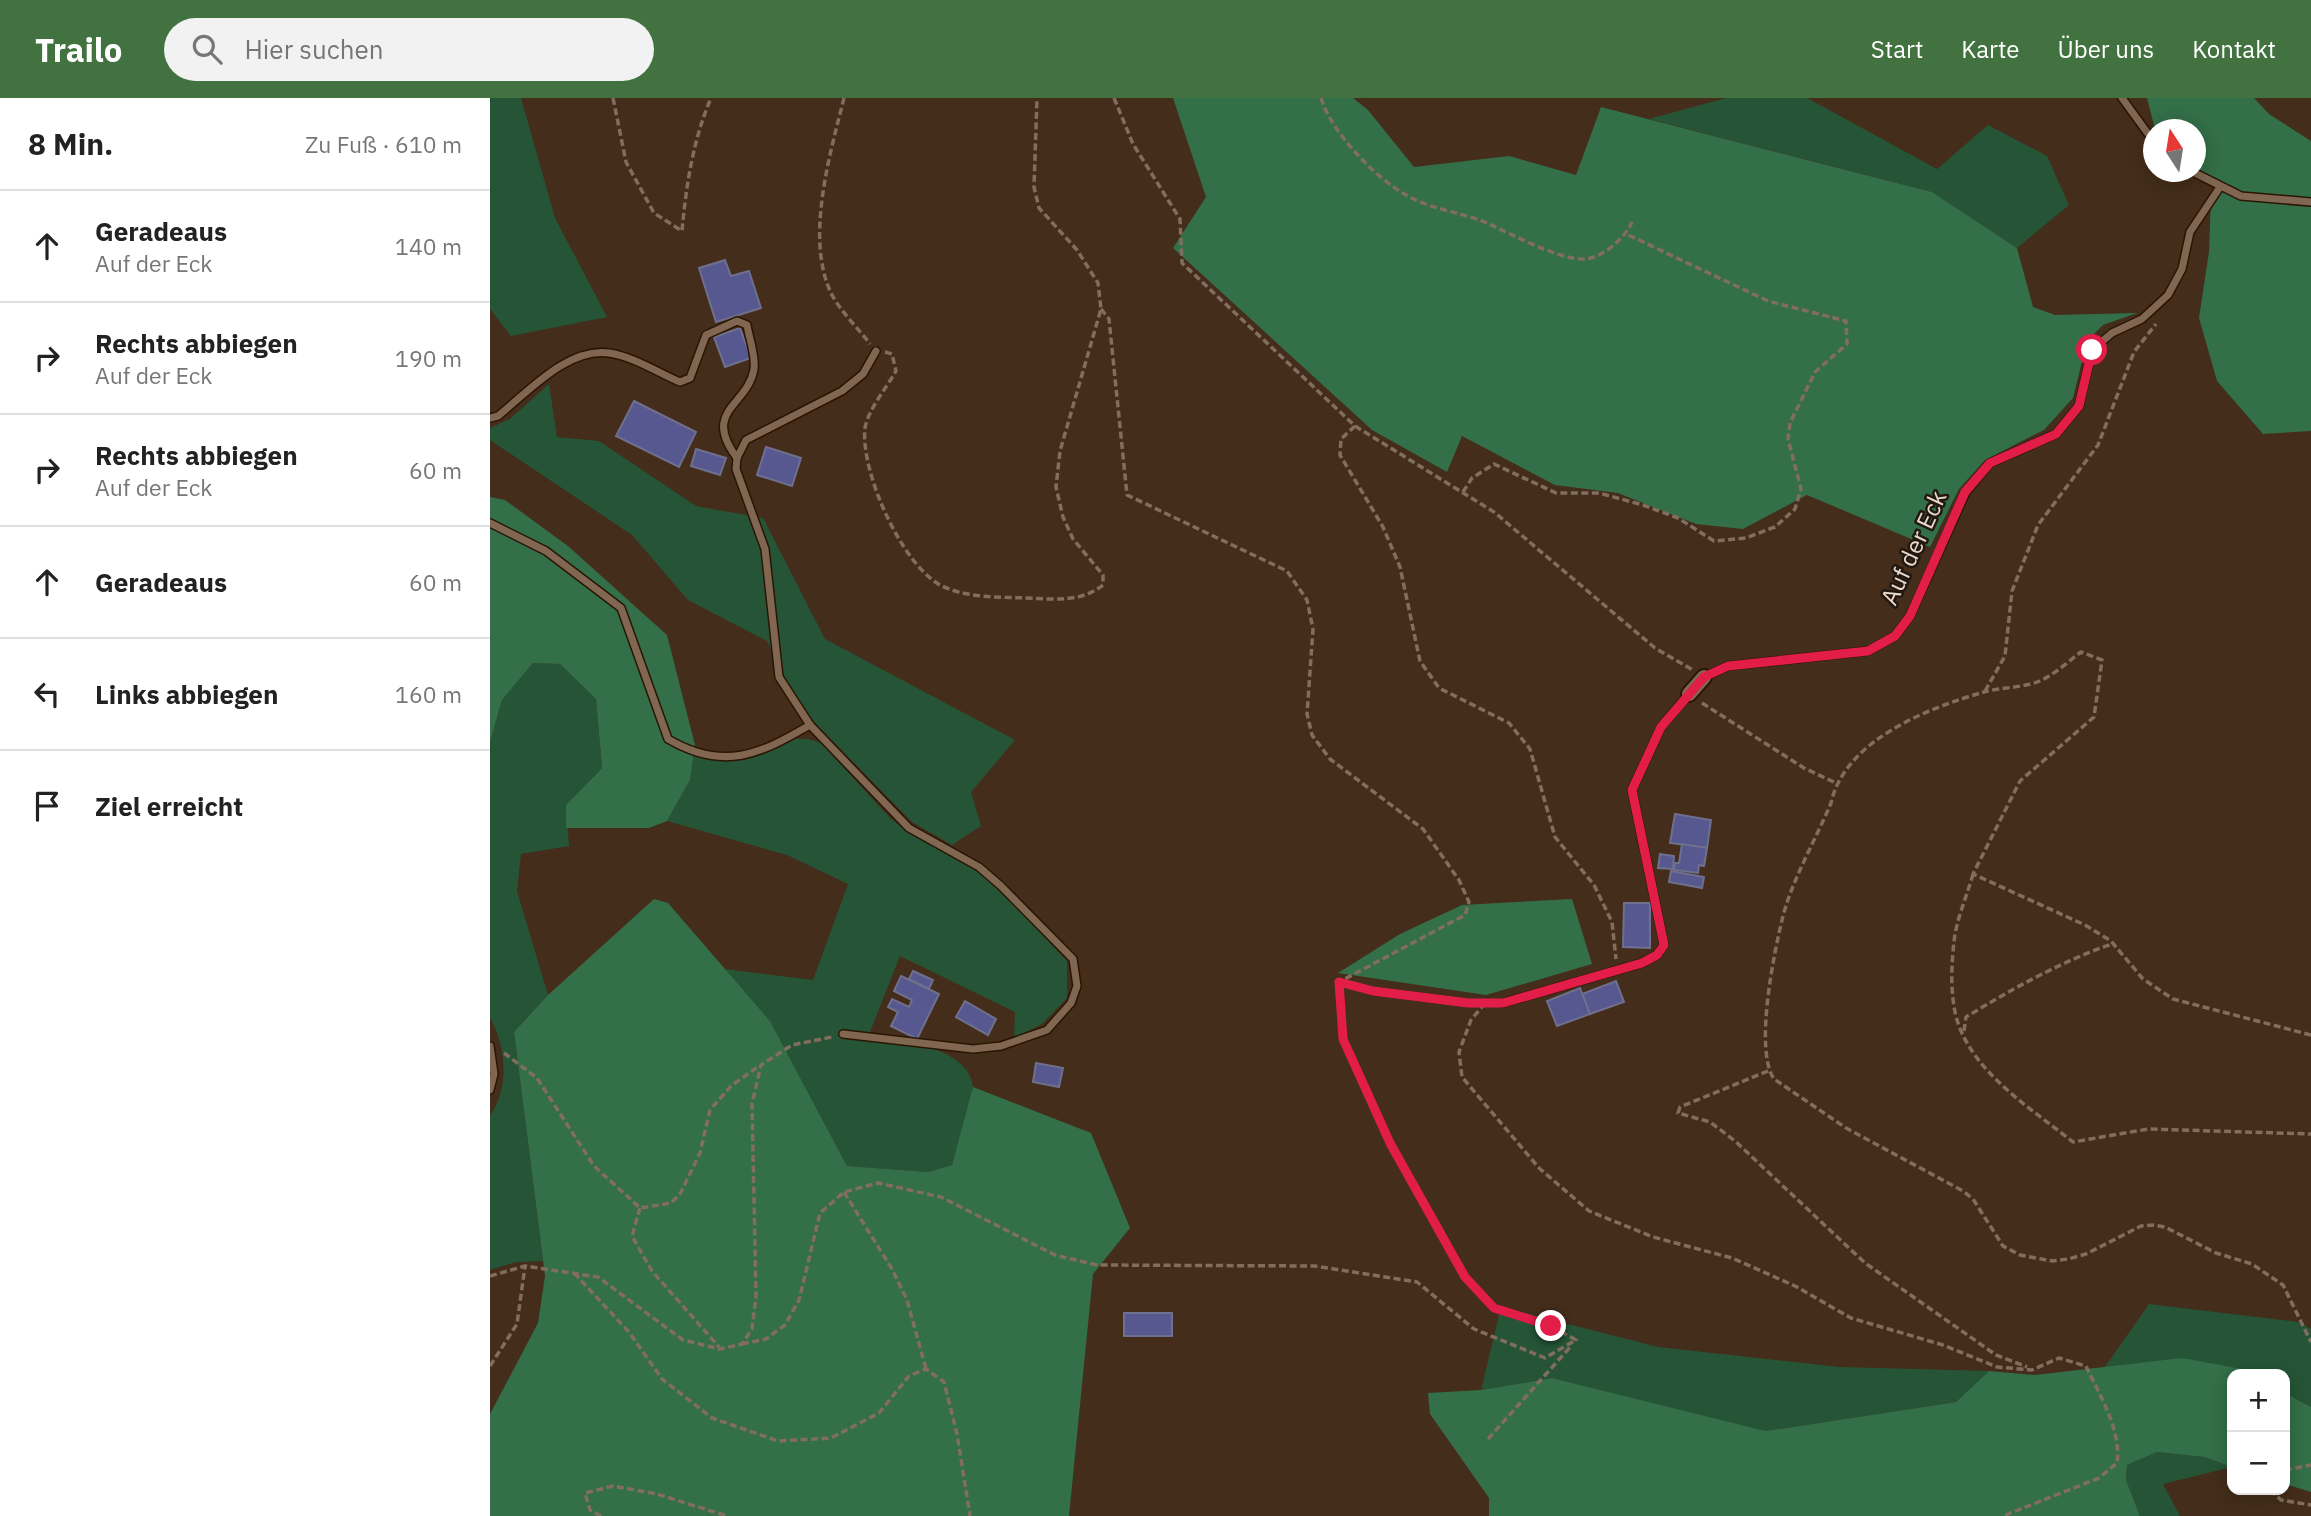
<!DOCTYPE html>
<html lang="de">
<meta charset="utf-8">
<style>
:root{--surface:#fff;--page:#f2f2f2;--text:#222;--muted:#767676;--line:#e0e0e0;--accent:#427240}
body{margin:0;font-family:"IBM Plex Sans",sans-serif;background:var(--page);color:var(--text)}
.controls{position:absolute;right:21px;bottom:21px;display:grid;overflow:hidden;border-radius:14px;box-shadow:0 4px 18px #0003}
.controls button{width:63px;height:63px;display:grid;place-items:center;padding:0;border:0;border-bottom:2px solid var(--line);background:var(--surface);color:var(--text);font:35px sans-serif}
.compass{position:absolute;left:1653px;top:21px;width:63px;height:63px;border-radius:50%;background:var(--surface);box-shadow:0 4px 18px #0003;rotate:348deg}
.stop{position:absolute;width:21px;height:21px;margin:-16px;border:5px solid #e11d48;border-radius:50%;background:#fff}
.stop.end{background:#e11d48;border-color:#fff;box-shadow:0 2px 7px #0008}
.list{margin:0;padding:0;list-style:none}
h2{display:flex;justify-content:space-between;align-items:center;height:91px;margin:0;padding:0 28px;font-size:30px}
h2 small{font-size:23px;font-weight:400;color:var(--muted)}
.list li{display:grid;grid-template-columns:46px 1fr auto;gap:21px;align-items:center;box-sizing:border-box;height:112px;padding:0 28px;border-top:2px solid var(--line)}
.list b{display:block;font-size:26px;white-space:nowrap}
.list p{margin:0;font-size:23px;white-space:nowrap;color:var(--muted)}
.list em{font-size:23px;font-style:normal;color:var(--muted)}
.icon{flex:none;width:38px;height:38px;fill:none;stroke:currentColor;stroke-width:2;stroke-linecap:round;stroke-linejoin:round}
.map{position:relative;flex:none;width:1821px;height:1418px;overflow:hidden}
header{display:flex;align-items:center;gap:42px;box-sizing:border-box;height:98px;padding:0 35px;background:var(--accent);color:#fff}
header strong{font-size:33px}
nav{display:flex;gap:38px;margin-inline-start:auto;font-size:24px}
.search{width:490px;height:63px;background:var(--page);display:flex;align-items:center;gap:18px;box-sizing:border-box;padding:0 24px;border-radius:38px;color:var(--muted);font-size:26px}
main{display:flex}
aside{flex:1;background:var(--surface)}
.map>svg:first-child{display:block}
.green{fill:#255536}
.forest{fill:#336f48}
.building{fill:#57588f;stroke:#6e708e;stroke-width:2}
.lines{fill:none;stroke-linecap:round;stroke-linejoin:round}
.service-casing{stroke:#2a1503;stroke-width:10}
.minor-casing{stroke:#2a1503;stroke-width:18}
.path{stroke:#826e5e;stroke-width:3.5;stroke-dasharray:7 3.5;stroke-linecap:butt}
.service{stroke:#816752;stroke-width:7}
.minor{stroke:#816752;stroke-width:14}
.route{stroke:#e11d48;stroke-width:9}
.labels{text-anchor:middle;stroke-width:5;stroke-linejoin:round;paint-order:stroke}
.street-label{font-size:24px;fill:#e8d9cd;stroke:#231810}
</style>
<header>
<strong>Trailo</strong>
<div class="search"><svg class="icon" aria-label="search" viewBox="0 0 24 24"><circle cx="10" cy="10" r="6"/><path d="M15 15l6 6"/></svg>Hier suchen</div>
<nav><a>Start</a><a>Karte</a><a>Über uns</a><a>Kontakt</a></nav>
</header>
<main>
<aside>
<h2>8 Min.<small>Zu Fuß · 610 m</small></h2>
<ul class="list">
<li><svg class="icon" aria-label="ahead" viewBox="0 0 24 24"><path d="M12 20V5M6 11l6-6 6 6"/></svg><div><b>Geradeaus</b><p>Auf der Eck</p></div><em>140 m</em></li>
<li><svg class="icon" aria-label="right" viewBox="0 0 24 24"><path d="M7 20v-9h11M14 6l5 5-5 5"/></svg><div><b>Rechts abbiegen</b><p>Auf der Eck</p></div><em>190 m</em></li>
<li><svg class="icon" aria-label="right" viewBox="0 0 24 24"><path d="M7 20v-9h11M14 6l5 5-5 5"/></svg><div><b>Rechts abbiegen</b><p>Auf der Eck</p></div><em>60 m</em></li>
<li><svg class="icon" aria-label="ahead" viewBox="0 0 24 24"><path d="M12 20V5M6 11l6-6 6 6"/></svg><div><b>Geradeaus</b></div><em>60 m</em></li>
<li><svg class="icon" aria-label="left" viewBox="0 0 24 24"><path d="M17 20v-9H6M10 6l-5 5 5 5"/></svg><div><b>Links abbiegen</b></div><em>160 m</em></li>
<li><svg class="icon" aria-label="arrive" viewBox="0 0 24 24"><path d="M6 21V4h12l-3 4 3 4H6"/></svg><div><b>Ziel erreicht</b></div></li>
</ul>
</aside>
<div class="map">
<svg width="1821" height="1418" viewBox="0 0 1821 1418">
<rect width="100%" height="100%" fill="#442d1a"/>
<!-- green -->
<g class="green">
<polygon points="0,0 31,0 65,120 117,219 21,238 0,211"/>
<polygon points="1236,0 1317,0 1447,71 1498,27 1557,58 1579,107 1527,150 1442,94 1159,21"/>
<polygon points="59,286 67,339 109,343 206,408 273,420 335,541 525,642 481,694 491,728 462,747 422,724 324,624 297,587 277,543 198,502 142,437 0,342 0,330 20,321"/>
<path d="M43,565L70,566L106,601L112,670L76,707L79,748L31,756L27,793L58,897L24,934L53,1163L26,1164L0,1172V1017C20,991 16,947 0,920V644L12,602Z"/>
<path d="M305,641H318L331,645L400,720L419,735L481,768L508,790L577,863V900L552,926L524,940L525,914L410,858L380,934C410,942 480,950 483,989C484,1003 466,1051 462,1067L438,1074L357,1068L280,923L235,871L323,882L358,786L297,757L177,723L200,682L204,654C247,666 266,663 305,641Z"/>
<polygon points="1659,1206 1808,1224 1821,1231 1821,1309 1795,1295 1795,1276 1761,1276 1751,1271 1615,1269"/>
<polygon points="1011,1209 1168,1249 1350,1269 1499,1273 1466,1304 1276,1333 1062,1280 991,1292"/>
<polygon points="1667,1354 1714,1359 1742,1369 1673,1386 1690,1418 1650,1418 1636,1382 1637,1367"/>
</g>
<!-- forest -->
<g class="forest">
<polygon points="683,0 863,0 878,12 924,69 1019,58 1086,77 1111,9 1442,94 1527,150 1543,209 1565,217 1647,215 1613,227 1597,243 1583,300 1554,332 1495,362 1469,391 1440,449 1317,397 1253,431 1206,426 1128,395 1065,387 972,338 957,374 882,332 683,150 716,99"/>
<polygon points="1657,0 1764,0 1779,16 1821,43 1821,333 1773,336 1727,283 1709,220 1719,154 1721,98 1727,84 1706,70 1706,32 1665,31"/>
<polygon points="0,399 15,402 78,448 177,537 205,647 200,682 177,723 159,730 76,730 76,707 112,670 106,601 70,566 43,565 12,602 0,644"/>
<polygon points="164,801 178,805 280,923 357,1068 438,1074 462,1067 483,989 601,1035 640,1130 603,1176 579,1418 0,1418 0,1316 48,1225 55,1178 24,934 58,897"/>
<polygon points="1082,801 1102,866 996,897 848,875 910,836 972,807"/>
<polygon points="1692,1260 1752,1271 1761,1276 1742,1276 1742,1369 1714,1359 1667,1354 1637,1367 1636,1382 1650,1418 999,1418 999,1400 940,1316 938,1295 991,1292 1062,1280 1276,1333 1466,1304 1499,1273 1545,1277"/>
<polygon points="1795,1295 1821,1309 1821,1394 1795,1386"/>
</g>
<!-- building -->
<g class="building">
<polygon points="235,162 241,178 259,173 271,210 226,224 209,170"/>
<polygon points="250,230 261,260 235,269 224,239"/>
<polygon points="144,303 206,334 189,369 126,338"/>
<polygon points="276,349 311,360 302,388 267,377"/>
<polygon points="206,351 236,360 230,377 201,368"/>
<polygon points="1185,716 1221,722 1217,750 1180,745"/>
<polygon points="1192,746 1217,750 1214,768 1209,767 1208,775 1184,772 1185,765 1189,765"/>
<polygon points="1170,756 1184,758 1183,771 1168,770"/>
<polygon points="1181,773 1214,779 1212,790 1179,784"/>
<polygon points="1134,805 1160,805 1160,850 1133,849"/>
<polygon points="423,873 443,882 439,891 419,881"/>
<polygon points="411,878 449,896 427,941 401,928 408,914 398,909 402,901 419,909 422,902 404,893"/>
<polygon points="1126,883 1134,904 1100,916 1092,896"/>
<polygon points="1090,890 1100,916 1067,928 1057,903"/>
<polygon points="475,903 506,921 498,937 466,919"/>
<polygon points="546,965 573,970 569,989 543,984"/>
<rect x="634" y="1215" width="48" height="23"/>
</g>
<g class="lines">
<!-- service casing -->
<g class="service-casing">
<g id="service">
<polyline points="1632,0 1664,44"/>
<polyline points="1703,74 1751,98 1821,104"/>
<path d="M0,320L8,318C38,294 78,249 119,255C142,258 169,275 190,284L200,280L216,237L247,223L257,227C259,240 266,258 264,271C258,308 211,312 247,360"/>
<path d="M0,425L56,453L131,510L178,641C234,674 270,656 320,627L419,730L489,769L511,788L583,861L587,888L581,905L557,932L511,948L483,951L353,936"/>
<polyline points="1214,579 1238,568 1378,553 1405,538 1420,518 1476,394 1500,365 1566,336 1589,308 1602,252 1622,235 1652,221 1678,197 1692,171 1700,134 1730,89"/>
<polyline points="320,627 289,579 275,451 246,371 247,360 256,342 352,293 373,276 386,253"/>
<polyline points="1013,905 1152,865 1167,857 1174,847 1142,692 1171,629 1199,596"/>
<polyline points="0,948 4,976 0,992"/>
</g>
</g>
<!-- minor casing -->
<g class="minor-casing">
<polyline id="minor" points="1199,596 1214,579"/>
</g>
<!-- path -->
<g class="path">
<path d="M123,0L136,64L164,115L192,133C196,88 203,42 221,0"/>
<path d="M354,0C340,56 315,140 341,195C350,213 368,230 380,246"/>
<polyline points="624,0 643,46 690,121 692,165 865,328 1004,414 1165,550 1203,572"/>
<path d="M831,0C841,34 887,82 918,98C942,112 973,114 999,126C1021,136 1070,162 1093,161C1112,161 1135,140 1142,124"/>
<polyline points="611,211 619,221 637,397 797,473 817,502 823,531 817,616 822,637 840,661 933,731 969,782 979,804 975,817 851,883"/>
<path d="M395,254L402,256L406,273C397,289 378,312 375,330C370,373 412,468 452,488C477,500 509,499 536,500C564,501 590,505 613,487V477L583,441L573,419L566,389L570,353L611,211L608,185L587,152L549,110L544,89L547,0"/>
<polyline points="865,328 851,341 850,357 893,429 910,469 930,563 949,590 1019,625 1040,651 1065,739 1104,787 1122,824 1126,861"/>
<polyline points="973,394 982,380 1004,366 1066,395 1109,395 1153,407 1188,420 1224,443 1256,440 1285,429 1305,411 1311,391 1298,341 1300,325 1325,274 1357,246 1356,223 1278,203 1134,135"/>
<polyline points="1495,593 1515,558 1522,493 1548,427 1608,347 1644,254 1666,226"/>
<polyline points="1212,605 1314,670 1346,685"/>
<path d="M1483,776C1477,798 1466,822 1464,844C1461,869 1460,901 1468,925C1485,976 1543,1012 1583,1044L1658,1031L1821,1036"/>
<path d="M995,905L981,922L969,954L972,979L1049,1070L1099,1113L1163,1139L1242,1160L1305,1188L1361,1220L1453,1247L1507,1269L1542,1272L1569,1260L1596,1268C1609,1296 1632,1333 1627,1365L1609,1380L1513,1418"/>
<path d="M1474,933L1476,919C1522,891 1572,863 1622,846"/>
<path d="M1821,937L1683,901L1653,881L1621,843L1595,827L1483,776L1530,683L1604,619L1612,562L1591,554C1579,563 1566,575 1552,582C1535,590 1512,589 1494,594C1438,610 1355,642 1341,705C1326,741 1303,780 1293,818C1284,854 1264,952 1284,981L1356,1030L1473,1093L1483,1101L1513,1148L1530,1157L1562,1163L1578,1161L1596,1156L1651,1128L1663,1127L1675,1129L1726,1155L1762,1166L1793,1187L1821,1244"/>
<polyline points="14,955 47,980 104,1068 150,1110 181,1105 190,1096 210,1055 220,1012 241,988 269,968"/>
<polyline points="1278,973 1190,1009 1188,1015 1220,1024 1245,1043 1375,1165 1506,1257 1537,1269"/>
<polyline points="354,1094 402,1171 417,1202 436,1271"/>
<polyline points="150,1110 142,1138 162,1173 229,1249"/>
<polyline points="84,1175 139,1234 172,1281 222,1320 288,1343 341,1340 389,1315 419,1278 436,1271 454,1284 467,1336 480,1418"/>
<polyline points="0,1178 35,1168 108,1179 193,1242 230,1251 252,1246 262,1231 266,1198 262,1006 271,967 302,947 342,939"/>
<polyline points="252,1246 276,1241 295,1227 309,1202 330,1115 354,1094 388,1085 451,1099 565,1157 607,1167 825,1168 927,1184 984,1231 1055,1260 1086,1242 1061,1228 1004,1210 975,1179 900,1045 853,941 849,884 883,893 1004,905"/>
<polyline points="0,1268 27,1226 35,1168"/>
<polyline points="998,1341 1082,1247"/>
<polyline points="1795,1372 1821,1367"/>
<polyline points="1780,1392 1791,1402 1821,1407"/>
<polyline points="111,1418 100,1412 95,1395 123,1388 167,1396 237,1418"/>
</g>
<!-- service -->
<use href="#service" class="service"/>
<!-- minor -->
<use href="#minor" class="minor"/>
</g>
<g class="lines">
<!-- route -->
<polyline class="route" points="1061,1228 1004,1210 975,1179 900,1045 853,941 849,884 883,893 978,905 1013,905 1152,865 1167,857 1174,847 1142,692 1171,629 1214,579 1238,568 1378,553 1405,538 1420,518 1475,394 1500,365 1566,336 1589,308 1602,252"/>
</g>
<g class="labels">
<!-- street labels -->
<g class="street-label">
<text transform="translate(1424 450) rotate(-65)" y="8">Auf der Eck</text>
</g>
</g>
</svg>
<div class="controls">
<button>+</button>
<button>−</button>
</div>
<svg class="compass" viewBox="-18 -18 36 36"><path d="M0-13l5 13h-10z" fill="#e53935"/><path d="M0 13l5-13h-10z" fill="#767676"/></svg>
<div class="stop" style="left:1602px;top:252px"></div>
<div class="stop end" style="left:1061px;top:1228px"></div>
</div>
</main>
